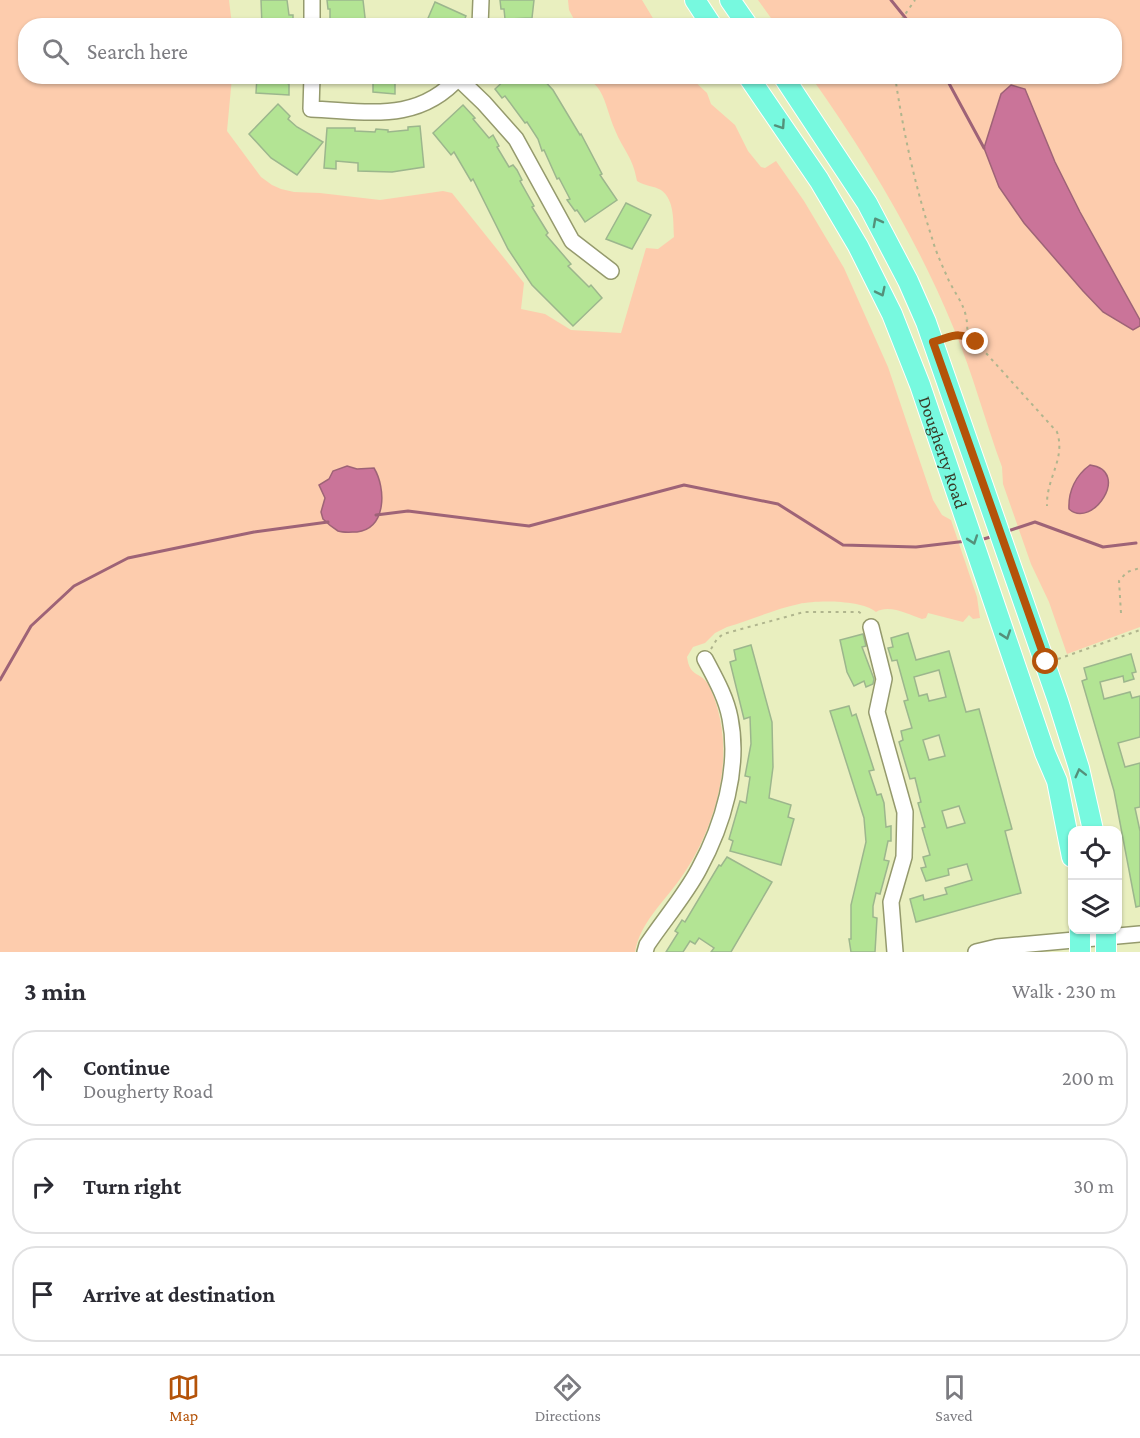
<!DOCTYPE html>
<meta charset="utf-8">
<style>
:root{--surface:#fff;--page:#f7f7f7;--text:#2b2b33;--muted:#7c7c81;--line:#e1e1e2;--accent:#b45309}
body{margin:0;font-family:"Crimson Pro",serif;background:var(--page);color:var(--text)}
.controls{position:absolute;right:18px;bottom:18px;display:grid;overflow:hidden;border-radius:12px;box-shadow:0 2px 4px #0004}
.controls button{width:54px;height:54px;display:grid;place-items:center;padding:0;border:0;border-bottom:2px solid var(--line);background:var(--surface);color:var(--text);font:30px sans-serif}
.stop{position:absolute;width:18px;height:18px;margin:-14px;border:4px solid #b45309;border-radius:50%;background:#fff}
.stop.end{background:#b45309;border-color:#fff;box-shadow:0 2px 6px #0008}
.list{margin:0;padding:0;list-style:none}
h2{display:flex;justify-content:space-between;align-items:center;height:78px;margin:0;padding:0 24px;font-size:26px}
h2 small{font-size:20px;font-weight:400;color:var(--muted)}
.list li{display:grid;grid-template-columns:39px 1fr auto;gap:18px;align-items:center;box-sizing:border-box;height:96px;margin:0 12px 12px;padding:0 12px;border:2px solid var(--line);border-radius:24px}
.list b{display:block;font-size:22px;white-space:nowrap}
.list p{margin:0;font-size:20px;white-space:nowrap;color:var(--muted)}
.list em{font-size:20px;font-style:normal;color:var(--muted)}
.icon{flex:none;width:33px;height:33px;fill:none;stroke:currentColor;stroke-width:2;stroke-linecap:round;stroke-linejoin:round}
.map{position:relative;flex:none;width:1140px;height:952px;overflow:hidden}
.search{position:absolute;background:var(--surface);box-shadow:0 2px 4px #0004;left:18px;right:18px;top:18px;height:66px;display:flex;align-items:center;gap:15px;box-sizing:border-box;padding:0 21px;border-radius:24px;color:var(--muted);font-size:22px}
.sheet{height:402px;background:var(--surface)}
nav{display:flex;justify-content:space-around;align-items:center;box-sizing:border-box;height:84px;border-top:2px solid var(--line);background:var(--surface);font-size:16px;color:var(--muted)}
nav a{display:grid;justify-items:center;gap:3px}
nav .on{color:var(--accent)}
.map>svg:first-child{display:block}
.green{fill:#fdccad}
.water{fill:#ca7499;stroke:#9e6377;stroke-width:1.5}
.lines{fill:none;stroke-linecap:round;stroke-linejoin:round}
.stream{stroke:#9e6377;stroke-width:3}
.building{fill:#b3e494;stroke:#9cb68d;stroke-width:1.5;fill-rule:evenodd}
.minor-casing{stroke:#959a6d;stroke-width:18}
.major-casing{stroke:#fff;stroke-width:22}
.path{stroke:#b0b58e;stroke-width:2;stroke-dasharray:3 4.5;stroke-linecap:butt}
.minor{stroke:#fff;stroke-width:15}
.major{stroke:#77f9df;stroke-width:20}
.oneway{stroke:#54907a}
.route{stroke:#b45309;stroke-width:8}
.labels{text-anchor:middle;stroke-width:4.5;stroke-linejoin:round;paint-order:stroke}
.street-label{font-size:18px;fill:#383a27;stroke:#fff}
</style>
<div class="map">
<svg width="1140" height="952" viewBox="0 0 1140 952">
<rect width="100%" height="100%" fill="#e9efbf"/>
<!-- green -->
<g class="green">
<path d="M0,0H229L232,25L26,26V76L232,77L227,131L261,177L272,185L281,189L294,192L320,193L380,200L443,191L452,193L524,283L521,309L545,314L571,330L621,333L646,248L658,249L674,237C673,222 675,200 661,190C654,186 645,186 637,181C633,157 623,150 615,130C609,117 607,103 600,91C597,85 591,82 589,77H690L707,93L711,104L735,125L748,151L761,167L765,168L776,161L804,201L844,268L888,367L933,500L942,515L951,520L977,597L980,618L973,619L969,615L963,622L928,613L926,618L922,619C908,614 889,604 876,612C861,600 818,600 799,604C775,609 751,620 727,627L715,633L705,643L693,647L687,657C690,678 700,671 708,684C717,701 722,723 723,742C726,788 707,842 680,879C663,903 640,923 635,952H0Z"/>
<polygon points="568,0 642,0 657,25 577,25 569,10"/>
<path d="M758,0H1140V627L1067,654L1049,602L1031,564L1003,484L1002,467C985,421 973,374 954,329C917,239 867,156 811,77L1114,76V26L776,25Z"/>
</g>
<!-- water -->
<g class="water">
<polygon points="1011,85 1025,89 1055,162 1080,212 1140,320 1140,326 1133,330 1103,312 1083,291 1024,223 999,187 984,148 1001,94"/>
<path d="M1090,465C1132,471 1092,530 1069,509C1068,491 1076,475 1090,465Z"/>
<path d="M347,466L357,469L374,468C386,488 387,528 357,532C351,532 344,533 338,531C333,528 327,523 323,519L321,512L325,498L319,485L329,479L333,471Z"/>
</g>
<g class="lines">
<!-- stream -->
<g class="stream">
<polyline points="891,0 912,26"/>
<polyline points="945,76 984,148"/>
<polyline points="376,515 408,511 529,526 684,485 778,504 843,545 916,547 967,541"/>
<polyline points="1005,532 1035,522 1103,547 1136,543"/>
<polyline points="980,540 994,536"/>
<polyline points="0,680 31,626 74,586 128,558 254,532 328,522"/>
</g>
</g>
<!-- building -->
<g class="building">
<polygon points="261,0 287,0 289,15 293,15 293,25 262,26"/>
<polygon points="327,0 363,0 366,26 330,26 330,9 328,9"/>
<polygon points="500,0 534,0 532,18 505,19 504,9 501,9"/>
<polygon points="435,2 466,16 462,26 432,26 426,23"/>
<polygon points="257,76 286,77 286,83 289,84 289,95 256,93"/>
<polygon points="373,76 395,76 395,94 373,92"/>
<polygon points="509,76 540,76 553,90 580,135 581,134 602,174 600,175 617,200 585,222 577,210 575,211 567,200 570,199 559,178 557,179 544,150 542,151 538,139 527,122 525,123 505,96 502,98 495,89"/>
<polygon points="278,104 290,116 288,119 297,127 323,142 297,175 271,158 249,134"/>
<polygon points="463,105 475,118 473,119 489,138 493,135 499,146 497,147 509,167 513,165 517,170 522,180 520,181 534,206 532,207 548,233 546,235 571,264 568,266 589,287 591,285 602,298 573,326 532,285 508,249 473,179 471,181 454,152 451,155 433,133"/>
<polygon points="420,126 424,167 392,172 358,171 358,163 336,161 336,169 324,168 327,128 355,128 355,131 375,132 376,129 388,130 388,132 408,130 408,127"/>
<polygon points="626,203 651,215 632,249 606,239"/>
<path d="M908,633L916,660L949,651L966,712L979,709L1012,829L1005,831L1021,893L916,922L910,899L923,895L924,900L947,894L945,888L972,880L967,864L948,869L949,875L926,881L921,868L926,867L923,857L930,855L922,828L925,827L918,803L921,802L915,778L910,779L899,742L903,740L901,731L912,728L904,701L908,700L897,660L892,661L888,648L893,647L891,638ZM939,670L946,697L929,701L927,694L919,696L914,677ZM939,735L945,756L929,760L923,740ZM959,806L965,823L947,828L942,811Z"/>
<polygon points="863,634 866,646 862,647 874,679 873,684 866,687 864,681 854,686 847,672 840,640"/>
<polygon points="751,645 772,722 773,767 769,798 791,805 788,817 794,819 781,865 730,851 733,841 729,839 740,801 746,803 750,777 745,776 751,744 750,717 744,719 730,662 736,660 734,650"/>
<polygon points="1131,654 1136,672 1132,673 1134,679 1124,682 1123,676 1100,682 1104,699 1130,692 1132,698 1140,696 1140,737 1118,743 1125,767 1140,763 1140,807 1135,808 1140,831 1140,906 1136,907 1114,791 1082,681 1087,679 1084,668"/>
<polygon points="849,706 852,716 856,714 874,770 869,771 877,795 881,794 884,803 886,827 891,826 891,841 888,841 884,860 889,861 880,894 876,893 873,906 873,917 877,918 875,952 851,952 849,939 851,939 851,905 866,842 864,818 830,711"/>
<polygon points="727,857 772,882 731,952 711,952 714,948 699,938 695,944 690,941 683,952 666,952 678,933 675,931 682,920 685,922 719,865 721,866"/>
</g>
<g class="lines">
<!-- minor casing -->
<g class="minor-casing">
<g id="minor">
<polyline points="312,0 312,26"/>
<polyline points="480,26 481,0"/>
<path d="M312,76L311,109C367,111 418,124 460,76"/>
<polyline points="459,79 484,103 516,139 572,241 611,271"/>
<polyline points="871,627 884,679 877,712 905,812 904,857 891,902 895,952"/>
<path d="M645,952L647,945C663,921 686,894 699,869C723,825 740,768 730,718C726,697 715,678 705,659"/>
<polyline points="976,952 997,947 1140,934"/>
</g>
</g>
<!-- major casing -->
<g class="major-casing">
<g id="major">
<polyline points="695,0 712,26"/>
<polyline points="730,0 748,26"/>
<path id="s1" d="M748,76L819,180L858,246L892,314L920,385L1045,753L1057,781L1072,857"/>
<polyline points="783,76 867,203 908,281 926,322 1058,701 1079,768 1093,830"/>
<polyline points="1080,952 1080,930"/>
<polyline points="1106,952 1106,930"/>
</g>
</g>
<!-- path -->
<g class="path">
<polyline points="897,26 915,0"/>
<path d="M895,76C903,131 915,186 932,238C936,253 943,267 949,281C960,302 969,310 967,336"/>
<path d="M948,338C960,334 965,334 976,342L1057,432C1066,459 1046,478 1047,506"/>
<polyline points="1121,613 1119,581 1127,572 1140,568"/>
<polyline points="711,649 717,639 723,634 804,612 859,612 864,616"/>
<polyline points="1058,659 1140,630"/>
</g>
<!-- minor -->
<use href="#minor" class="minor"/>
<!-- major -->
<use href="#major" class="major"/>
</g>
<!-- one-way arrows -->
<defs><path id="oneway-chevron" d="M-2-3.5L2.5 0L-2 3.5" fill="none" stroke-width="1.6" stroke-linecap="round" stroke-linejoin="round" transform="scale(1.5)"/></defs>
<g class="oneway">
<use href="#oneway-chevron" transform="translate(781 125) rotate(56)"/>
<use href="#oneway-chevron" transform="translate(877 222) rotate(-118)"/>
<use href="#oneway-chevron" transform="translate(881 292) rotate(64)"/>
<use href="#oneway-chevron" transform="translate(973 540) rotate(71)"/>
<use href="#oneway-chevron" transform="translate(1006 635) rotate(71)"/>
<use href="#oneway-chevron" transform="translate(1080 773) rotate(-104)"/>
</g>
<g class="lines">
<!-- route -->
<path class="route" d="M976,342C959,330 951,337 933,342L1046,662"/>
</g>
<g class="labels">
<!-- street labels -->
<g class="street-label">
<text dy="6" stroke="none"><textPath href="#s1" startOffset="426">Dougherty Road</textPath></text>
</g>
</g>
</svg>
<div class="controls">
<button><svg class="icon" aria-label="locate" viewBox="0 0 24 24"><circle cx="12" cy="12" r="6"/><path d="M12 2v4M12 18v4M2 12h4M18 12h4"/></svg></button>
<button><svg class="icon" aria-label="layers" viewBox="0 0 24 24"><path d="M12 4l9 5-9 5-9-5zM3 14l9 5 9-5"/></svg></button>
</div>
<div class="stop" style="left:1046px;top:662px"></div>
<div class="stop end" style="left:976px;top:342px"></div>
<div class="search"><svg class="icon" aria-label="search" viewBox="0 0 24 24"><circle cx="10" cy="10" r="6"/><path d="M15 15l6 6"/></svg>Search here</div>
</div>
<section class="sheet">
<h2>3 min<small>Walk · 230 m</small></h2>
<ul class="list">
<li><svg class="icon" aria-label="ahead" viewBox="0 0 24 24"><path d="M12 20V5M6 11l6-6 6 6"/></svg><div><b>Continue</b><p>Dougherty Road</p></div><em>200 m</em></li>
<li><svg class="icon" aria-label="right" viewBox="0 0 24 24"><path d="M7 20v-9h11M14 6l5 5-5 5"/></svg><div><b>Turn right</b></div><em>30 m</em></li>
<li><svg class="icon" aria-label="arrive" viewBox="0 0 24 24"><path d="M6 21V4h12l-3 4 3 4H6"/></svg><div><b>Arrive at destination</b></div></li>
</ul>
</section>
<nav>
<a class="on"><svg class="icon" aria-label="map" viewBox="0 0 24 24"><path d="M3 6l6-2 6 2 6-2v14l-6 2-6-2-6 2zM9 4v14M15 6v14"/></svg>Map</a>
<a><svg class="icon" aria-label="directions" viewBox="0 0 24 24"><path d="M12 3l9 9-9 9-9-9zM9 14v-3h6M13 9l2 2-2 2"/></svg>Directions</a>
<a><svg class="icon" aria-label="saved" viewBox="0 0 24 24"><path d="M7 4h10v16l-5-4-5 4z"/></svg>Saved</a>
</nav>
